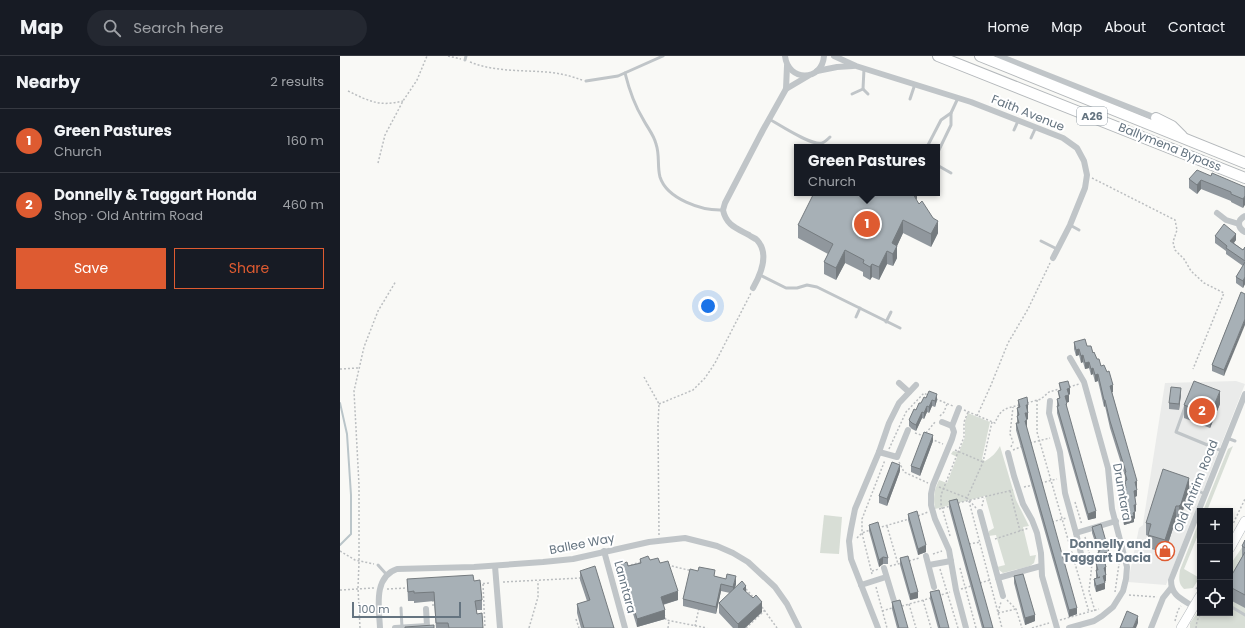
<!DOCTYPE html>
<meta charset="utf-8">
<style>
:root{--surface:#171b24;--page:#242831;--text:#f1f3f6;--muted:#9ea1a6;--line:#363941;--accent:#de5b31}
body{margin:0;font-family:Poppins,sans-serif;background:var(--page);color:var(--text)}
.controls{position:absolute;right:12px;bottom:12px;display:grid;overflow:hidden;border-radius:0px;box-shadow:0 2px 6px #0003}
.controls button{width:36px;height:36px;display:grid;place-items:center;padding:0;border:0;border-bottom:1px solid var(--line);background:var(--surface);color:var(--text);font:20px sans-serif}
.scale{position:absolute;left:12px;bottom:10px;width:109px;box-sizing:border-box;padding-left:4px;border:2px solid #657480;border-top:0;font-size:11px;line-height:14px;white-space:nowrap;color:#657480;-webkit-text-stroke:3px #fff;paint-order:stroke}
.you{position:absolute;left:368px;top:250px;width:14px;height:14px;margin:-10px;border:3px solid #fff;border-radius:50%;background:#1a73e8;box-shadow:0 0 0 6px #1a73e833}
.badge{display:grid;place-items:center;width:26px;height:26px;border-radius:50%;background:var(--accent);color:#fff;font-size:13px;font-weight:700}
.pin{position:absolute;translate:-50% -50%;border:2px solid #fff;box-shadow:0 1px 4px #0006}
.popup{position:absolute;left:454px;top:88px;width:146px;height:52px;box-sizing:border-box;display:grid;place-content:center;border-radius:0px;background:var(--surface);filter:drop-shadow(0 1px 3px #0005);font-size:13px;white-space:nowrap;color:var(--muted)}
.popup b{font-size:15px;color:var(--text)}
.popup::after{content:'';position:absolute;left:50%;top:100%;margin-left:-8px;border:8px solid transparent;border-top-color:var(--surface)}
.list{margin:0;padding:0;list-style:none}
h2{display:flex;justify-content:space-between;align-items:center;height:52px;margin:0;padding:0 16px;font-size:17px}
h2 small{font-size:13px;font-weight:400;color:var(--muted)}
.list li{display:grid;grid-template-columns:26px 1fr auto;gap:12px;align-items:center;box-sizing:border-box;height:64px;padding:0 16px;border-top:1px solid var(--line)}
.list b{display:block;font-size:15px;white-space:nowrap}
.list p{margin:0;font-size:13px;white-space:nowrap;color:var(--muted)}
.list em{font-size:13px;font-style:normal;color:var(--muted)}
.actions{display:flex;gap:8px;padding:12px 16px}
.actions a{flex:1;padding:9px 0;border:1px solid var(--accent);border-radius:0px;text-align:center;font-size:14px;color:var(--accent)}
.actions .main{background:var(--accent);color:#fff}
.icon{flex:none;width:22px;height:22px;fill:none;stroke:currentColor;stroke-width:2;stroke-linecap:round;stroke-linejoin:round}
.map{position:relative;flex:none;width:905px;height:572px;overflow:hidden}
header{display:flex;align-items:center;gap:24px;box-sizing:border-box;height:56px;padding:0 20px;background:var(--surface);border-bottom:1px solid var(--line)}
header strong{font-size:19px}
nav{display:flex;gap:22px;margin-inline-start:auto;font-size:14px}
.search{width:280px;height:36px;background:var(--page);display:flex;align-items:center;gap:10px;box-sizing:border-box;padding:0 14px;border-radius:22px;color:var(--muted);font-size:15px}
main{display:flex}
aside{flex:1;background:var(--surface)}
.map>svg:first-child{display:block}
.built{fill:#eaebea}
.green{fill:#d8ded6}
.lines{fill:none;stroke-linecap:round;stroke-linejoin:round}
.stream{stroke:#bac5c9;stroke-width:2}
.primary-casing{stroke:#b4b9bd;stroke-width:10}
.trunk-casing{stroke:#b4b8bb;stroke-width:12}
.path{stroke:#bbbec0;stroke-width:1.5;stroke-dasharray:2 2;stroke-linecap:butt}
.service{stroke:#c0c5c8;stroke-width:3}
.minor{stroke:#c0c5c8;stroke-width:6}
.primary{stroke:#fff;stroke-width:9}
.trunk{stroke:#fff;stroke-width:10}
.wall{fill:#90979d}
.shaded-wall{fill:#757b7f}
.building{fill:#a7b0b6;stroke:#757b7f}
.labels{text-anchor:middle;stroke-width:4;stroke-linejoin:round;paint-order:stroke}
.shield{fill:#fff;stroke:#939ea6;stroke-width:1}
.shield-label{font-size:11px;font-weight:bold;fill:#657480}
.street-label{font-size:12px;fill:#657480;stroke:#fff}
.poi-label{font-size:12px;font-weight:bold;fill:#657480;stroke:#fff;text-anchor:end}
</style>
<header>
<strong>Map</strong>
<div class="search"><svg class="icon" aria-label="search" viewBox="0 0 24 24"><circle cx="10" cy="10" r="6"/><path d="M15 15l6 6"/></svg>Search here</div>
<nav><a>Home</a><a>Map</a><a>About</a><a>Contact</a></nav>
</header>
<main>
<aside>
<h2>Nearby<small>2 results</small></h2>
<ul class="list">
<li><span class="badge">1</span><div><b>Green Pastures</b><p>Church</p></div><em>160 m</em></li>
<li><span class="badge">2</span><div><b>Donnelly &amp; Taggart Honda</b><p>Shop · Old Antrim Road</p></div><em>460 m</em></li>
</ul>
<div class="actions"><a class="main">Save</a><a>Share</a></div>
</aside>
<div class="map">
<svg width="905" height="572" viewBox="0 0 905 572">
<rect width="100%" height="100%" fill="#f9f9f6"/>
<!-- built -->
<polygon class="built" points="896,325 905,328 826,529 788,526 799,472 803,469 804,461 825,327"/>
<!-- green -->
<g class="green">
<path d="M628,357L650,366L642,403L645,405C652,401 656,397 660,390L676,444L689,470L683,471L690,500L696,499L694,507L690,510L663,517L659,514L657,511L665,509L656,479L648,480L649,475L654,472L645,440L595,453C593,441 594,434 599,424L607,427L617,401L611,398L613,395L619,396L625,381V365Z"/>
<polygon points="893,390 867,455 863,455 888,393"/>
<polygon points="484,459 502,461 499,498 480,497"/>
<path d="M860,463V474L844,513L858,521L860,517V521L853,532L844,533C838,527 839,522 840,514Z"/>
<polygon points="905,487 905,572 850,572 850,567 860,553 860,557 890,557 890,509"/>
</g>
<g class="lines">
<!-- stream -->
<polyline class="stream" points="0,347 7,378 11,439 11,478 0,489"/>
<!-- primary casing -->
<g class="primary-casing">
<g id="primary">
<polyline points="890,492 905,465"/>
<polyline points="841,572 860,540"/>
</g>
</g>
<!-- trunk casing -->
<g class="trunk-casing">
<g id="trunk">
<polyline points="598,0 905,122"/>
<polyline points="640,0 905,107"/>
<polyline points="816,62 832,70 842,80"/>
</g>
</g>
<!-- path -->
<g class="path">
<polyline points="108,0 121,3"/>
<path d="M130,6C155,16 181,14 206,16C219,17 231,20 242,24"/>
<path d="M8,35C29,45 39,51 63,45"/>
<polyline points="38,107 45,79 63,45 77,24 87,0"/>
<polyline points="752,122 835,164 837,174 833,186 835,194 844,203 851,215 864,227 884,237 853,313"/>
<polyline points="0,313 18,312"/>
<polyline points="304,321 319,348 318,369 319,479"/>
<polyline points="729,331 739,328"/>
<polyline points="596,343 613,350"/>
<polyline points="697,344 697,376 749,556"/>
<polyline points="687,347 701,343 709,336 719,333"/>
<polyline points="319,348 353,334 365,322 375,307 411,237"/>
<path d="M624,354L655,367C661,352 665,353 679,349"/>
<polyline points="600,360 604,356 607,348"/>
<polyline points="637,360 651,329 668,287 688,253 710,207"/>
<polyline points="575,377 584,380"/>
<polyline points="586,377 595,366"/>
<polyline points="591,383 603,388"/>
<polyline points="690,387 710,382"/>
<polyline points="671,391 673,386 670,378 673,351"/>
<polyline points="549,393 566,356 584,337 589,340"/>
<polyline points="615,394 643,406"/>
<polyline points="673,394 683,390"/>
<polyline points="559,406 564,416 588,427"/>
<polyline points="701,427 717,423"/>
<polyline points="599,431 627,442"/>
<polyline points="684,431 694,429"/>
<polyline points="670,435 680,475"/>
<polyline points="629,445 662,572"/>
<polyline points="735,446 742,469"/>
<polyline points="618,447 673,434"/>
<polyline points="642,450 644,442"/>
<polyline points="636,452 627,442 643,406 652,366"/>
<polyline points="599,453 611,450"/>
<polyline points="578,460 588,456"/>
<polyline points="712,466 726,462"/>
<polyline points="547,470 558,508"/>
<polyline points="538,472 569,463"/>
<polyline points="890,474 905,443"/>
<polyline points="610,480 601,448 601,439 624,381 624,366 628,356"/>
<polyline points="745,481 752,508"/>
<polyline points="517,482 522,477 530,474"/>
<polyline points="655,483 689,472"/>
<polyline points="629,488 641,486"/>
<polyline points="0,495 15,504 34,508"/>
<polyline points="593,498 602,495"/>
<polyline points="569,505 579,502"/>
<polyline points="747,505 752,508 749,535 755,555"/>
<polyline points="328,509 352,515"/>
<polyline points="287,510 301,506"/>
<polyline points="550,510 562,507"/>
<polyline points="620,512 636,572"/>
<polyline points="600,513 618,572"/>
<polyline points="532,515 539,513"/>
<polyline points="532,518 522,477 522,463 545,404"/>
<polyline points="163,526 241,522"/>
<polyline points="640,527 650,524"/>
<polyline points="139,528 149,527"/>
<polyline points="143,528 145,572"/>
<polyline points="536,531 547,572"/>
<polyline points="47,533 67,532"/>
<polyline points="406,533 414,542"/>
<polyline points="621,533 631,530"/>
<polyline points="856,533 860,528"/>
<polyline points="0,534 34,532"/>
<polyline points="775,536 779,508"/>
<polyline points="789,539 817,541"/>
<polyline points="598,540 610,536"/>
<polyline points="93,544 93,552"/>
<polyline points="583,544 591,572"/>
<polyline points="667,544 676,553 682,572"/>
<polyline points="569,548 576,572"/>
<polyline points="562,550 591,542"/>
<polyline points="422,551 437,572"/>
<polyline points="542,555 552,552"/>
<polyline points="658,556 661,546"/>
<polyline points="658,557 676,553"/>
<polyline points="324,558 326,564 367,572"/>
<polyline points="236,563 239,572"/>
<polyline points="720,564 759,553"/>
<polyline points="835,565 838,554 841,550"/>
<polyline points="355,570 359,552"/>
<polyline points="20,572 18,532 19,506 19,429 14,335 24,291 38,255 56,225"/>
<polyline points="189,572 198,541 198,525"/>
<polyline points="328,572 329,565"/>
<polyline points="406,572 425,554"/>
<polyline points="692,572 709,567"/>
<polyline points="856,572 857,565 861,557"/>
</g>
<!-- service -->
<g class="service">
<polyline points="125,4 126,0"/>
<path d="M285,17C289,33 295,50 303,63C307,71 314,79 316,88C320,99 317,110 320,121C327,143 362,155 383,154"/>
<polyline points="246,25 278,20 323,0"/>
<polyline points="523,33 528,38"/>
<polyline points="512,38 523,33 524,13"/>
<polyline points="570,43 575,28"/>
<path d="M429,63C440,69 471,90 482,87C485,86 488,83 490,81"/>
<polyline points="674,74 678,65"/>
<polyline points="691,82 696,71"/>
<polyline points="587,91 601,64 611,57"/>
<polyline points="597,98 611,69 611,57 618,42"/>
<polyline points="597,109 611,117"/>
<polyline points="730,169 739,174"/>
<polyline points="701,185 717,193"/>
<polyline points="420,219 446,232 457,232 467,229 477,231 560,272"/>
<polyline points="516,261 520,252"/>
<polyline points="546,266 551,256"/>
<polyline points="845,351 836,376 882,395"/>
<polyline points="887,382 895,385"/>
<polyline points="847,430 865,438"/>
<polyline points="38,509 47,519"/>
<polyline points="890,550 905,559"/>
<polyline points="61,552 62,572"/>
</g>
<!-- minor -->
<g class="minor">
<path d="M445,0C448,26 482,26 484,0"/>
<polyline points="494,0 516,10 631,46 723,82 737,92 744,105 747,119 745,132 730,169 713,202"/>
<polyline points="659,0 816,62"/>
<polyline points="477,15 497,11 513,10"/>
<polyline points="446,33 468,20"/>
<polyline points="877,157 886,164 899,168"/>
<path d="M905,160C897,164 897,172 905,176"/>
<path d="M413,232C421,218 430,198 417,184C415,182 411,181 409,179C396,172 386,169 383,154L385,147L423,74L446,33L447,10"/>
<polyline points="559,327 569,336"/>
<polyline points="710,345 709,357 720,396 725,437 736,477 776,465"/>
<polyline points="619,352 612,370 614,376 612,383 593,429 591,438 591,449 595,463 609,494 616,534 626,572"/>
<polyline points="602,366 612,370"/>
<polyline points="539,396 557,401 568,374"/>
<polyline points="668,397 674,420 683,448 692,464 697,477 701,497 702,520 717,572"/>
<polyline points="640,456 658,522"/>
<polyline points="736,477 742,502"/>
<polyline points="264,495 285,572"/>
<polyline points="586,500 594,531"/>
<polyline points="589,509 611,505"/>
<polyline points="155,510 160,572"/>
<polyline points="544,512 554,545"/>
<polyline points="521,529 546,521"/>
<polyline points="663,540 658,522 701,510"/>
<path d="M854,551C842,543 831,540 831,524L905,338"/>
<path d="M40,572C39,552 33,521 57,513L134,511L203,506L233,503L309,486L345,482L377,490L393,497L408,506L435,531L447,548L459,572"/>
<polyline points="55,572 87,570 86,553"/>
<polyline points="538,572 511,503 509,485 511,473 515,453 539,396 549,367 559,347 576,329"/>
<polyline points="729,572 754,565 762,560 773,551 783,535 786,523 787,511 772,453 768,412 744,326 730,302"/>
<polyline points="811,572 823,542 831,532"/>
</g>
<!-- primary -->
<use href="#primary" class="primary"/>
<!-- trunk -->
<use href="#trunk" class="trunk"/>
</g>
<!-- wall -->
<g class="wall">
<polygon points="871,120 905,131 903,152 891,146 891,145 861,133 857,138 849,132 849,123"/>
<polygon points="577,137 576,144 598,177 591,191 563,177 557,190 557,202 553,210 547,208 539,224 532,221 530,224 523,220 523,216 505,207 496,224 484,218 484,206 488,198 458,182 458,169"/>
<polygon points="875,180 896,184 894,187 903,194 905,191 905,228 903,232 896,227 896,221 903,210 886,198 886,195 875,187"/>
<polygon points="901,236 884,320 872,315 872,309"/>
<polygon points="734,286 747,290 753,297 757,303 761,310 773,336 772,336 797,432 796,432 797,440 795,441 796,455 795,455 795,462 794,463 794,466 784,469 782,462 782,455 783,455 783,448 784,447 783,432 785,432 785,420 770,372 765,350 764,351 758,325 755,326 753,318 751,319 749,312 745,313 743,306 741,307 739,299 736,300 734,293"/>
<polygon points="719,327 730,338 728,339 729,346 727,346 727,354 756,462 748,464 717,357 717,343 719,342 718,335 720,335"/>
<polygon points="841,338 839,354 829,353 829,347"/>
<polygon points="586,342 597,344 595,351 592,350 589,357 587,356 584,363 582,362 576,375 572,373 569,370 569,364 576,354"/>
<polygon points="678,344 688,355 688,363 687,363 687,371 686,371 737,558 729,561 676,374 676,367 677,367 677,352 678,351"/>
<polygon points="880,348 870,372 844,362 844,349"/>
<polygon points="593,385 580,420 571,416 571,410"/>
<polygon points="560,415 547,450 539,447 539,440"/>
<polygon points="849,435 841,461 839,463 836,463 825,497 808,492 808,480 806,479 806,467"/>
<polygon points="609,445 653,572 642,572 609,452"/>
<polygon points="568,458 586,496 578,499 568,464"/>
<polygon points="529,469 548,502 548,508 543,508 539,511 529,475"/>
<polygon points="752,471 769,502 766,503 766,525 764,526 765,533 756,536 754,529 754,523 756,522 756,500 758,499 758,495 752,477"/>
<polygon points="905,484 905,552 890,544 890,522 902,501 902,490"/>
<polygon points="560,502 578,542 570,544 560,509"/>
<polygon points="300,503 320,507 338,544 323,549 325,563 297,571 281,517 281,508 288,510 300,507"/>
<polygon points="240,515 274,572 241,572 237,557 237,548 247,545 240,524"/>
<polygon points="375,520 396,528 395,532 406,536 422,556 405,572 393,572 379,557 379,547 390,537 381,535 376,558 343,550 343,543"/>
<polygon points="674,520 695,565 685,569 674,527"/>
<polygon points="67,523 134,525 142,544 142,554 136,554 137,558 143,572 96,572 94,545 74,547 74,545 68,545"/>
<polygon points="590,536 609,572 598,572 590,543"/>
<polygon points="552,546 568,572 557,572 552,553"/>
</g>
<!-- shaded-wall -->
<g class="shaded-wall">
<polygon points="861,124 861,133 857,138 857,129"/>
<polygon points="574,137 577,137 577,144 573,138"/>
<polygon points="905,140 905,149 903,152 903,143"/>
<polygon points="563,164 563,177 557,190 557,202 553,210 552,187"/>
<polygon points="598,165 598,177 591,191 591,178"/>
<polygon points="896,178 896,184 890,191 890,185"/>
<polygon points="505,194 505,207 496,224 496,212"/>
<polygon points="547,195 547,208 539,224 539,211"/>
<polygon points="532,208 532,221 530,224 530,211"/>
<polygon points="905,221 905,228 903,232 903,225"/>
<polygon points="905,263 905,269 884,320 884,314"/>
<polygon points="739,293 739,299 736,300 736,294"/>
<polygon points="743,299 743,306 741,307 741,300"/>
<polygon points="749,306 749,312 745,313 745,307"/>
<polygon points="753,312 753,318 751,319 751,313"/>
<polygon points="758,318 758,325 755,326 755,319"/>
<polygon points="773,329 773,336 770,337 770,330"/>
<polygon points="730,332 730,338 727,339 727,333"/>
<polygon points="841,332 841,338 839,354 839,348"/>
<polygon points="880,335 880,348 870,372 870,359"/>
<polygon points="597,338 597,344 595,351 595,345"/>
<polygon points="729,339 729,346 725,347 725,340"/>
<polygon points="592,344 592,350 589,357 589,351"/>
<polygon points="764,344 765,344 765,350 764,351"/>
<polygon points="686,349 688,349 688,355 686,356"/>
<polygon points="587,350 587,356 584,363 584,357"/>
<polygon points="582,356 582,362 576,375 576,369"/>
<polygon points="685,357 688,357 688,363 685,364"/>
<polygon points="687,364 687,371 685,372 685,365"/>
<polygon points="593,379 593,385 580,420 580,413"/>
<polygon points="560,409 560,415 547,450 547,443"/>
<polygon points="849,422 849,435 841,461 839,463 839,450"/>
<polygon points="797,425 797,432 795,432 795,426"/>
<polygon points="797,434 797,440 794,441 794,435"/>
<polygon points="794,449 796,449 796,455 794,456"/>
<polygon points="836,450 836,463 825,497 825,484"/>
<polygon points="756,455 756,462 748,464 748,458"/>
<polygon points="795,456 795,462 794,463 794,466 784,469 784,462 793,457"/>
<polygon points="586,489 586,496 578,499 578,493"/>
<polygon points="769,496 769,502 764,503 764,497"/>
<polygon points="543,501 543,508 539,511 539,504"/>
<polygon points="766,511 766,517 764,518 764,512"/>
<polygon points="766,519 766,525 763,526 763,520"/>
<polygon points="396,520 396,528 393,538 393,531"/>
<polygon points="765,527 765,533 756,536 756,530"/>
<polygon points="381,528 381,535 376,558 376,551"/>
<polygon points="406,530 406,540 403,533"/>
<polygon points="338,535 338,544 321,549 321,541"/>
<polygon points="578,536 578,542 570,544 570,538"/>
<polygon points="422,546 422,556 405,572 398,572 398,568"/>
<polygon points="737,552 737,558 729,561 729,554"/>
<polygon points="325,554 325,563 297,571 297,563"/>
<polygon points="695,559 695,565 685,569 685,562"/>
<polygon points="798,560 798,567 796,572 793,572"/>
</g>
<!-- building -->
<g class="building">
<polygon points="857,114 871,120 872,117 905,131 905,140 903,143 891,138 891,136 861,124 857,129 849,123"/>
<polygon points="474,137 574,137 573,138 579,148 582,145 593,162 598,165 591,178 563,164 552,187 557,190 553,198 547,195 539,211 532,208 530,211 523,207 524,204 505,194 496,212 484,206 493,188 458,169"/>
<polygon points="884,168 896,178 890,185 903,194 905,191 905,205 886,192 887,190 875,180"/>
<polygon points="905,206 905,221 903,225 896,221"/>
<polygon points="901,236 905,238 905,263 884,314 872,309"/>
<polygon points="745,283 747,290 751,290 753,297 754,296 757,303 759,303 761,310 764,309 767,316 769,315 773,329 770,330 797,425 795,426 797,434 794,435 796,449 794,449 795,456 793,457 794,460 784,462 782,455 785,454 783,448 785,447 783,432 786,432 785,425 787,424 785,417 786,416 770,365 765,344 764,344 758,318 755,319 753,312 751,313 749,306 745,307 743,299 741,300 739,293 736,294 734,286"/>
<polygon points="728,325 730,332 727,333 729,339 725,340 727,347 726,348 756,455 748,458 717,350 719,350 717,343 720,342 718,335 721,334 719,327"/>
<polygon points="854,325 880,335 870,359 844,349"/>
<polygon points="831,331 841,332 839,348 829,347"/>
<polygon points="589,335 597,338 595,345 592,344 589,351 587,350 584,357 582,356 576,369 572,367 569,364 574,353 576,354 579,347 581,347 584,341 586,342"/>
<polygon points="687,341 688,349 686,349 688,357 685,357 687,364 685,365 737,552 729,554 676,367 679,367 677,360 679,359 677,352 680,351 678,344"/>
<polygon points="584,376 593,379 580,413 571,410"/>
<polygon points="552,406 560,409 547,443 539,440"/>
<polygon points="823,413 849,422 841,448 839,450 836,450 825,484 808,479 811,468 806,467"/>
<polygon points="617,443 653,572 644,572 609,445"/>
<polygon points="577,455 586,489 578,493 568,458"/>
<polygon points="538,466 548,502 543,501 539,504 529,469"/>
<polygon points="761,468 769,496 764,497 766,504 764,504 766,511 764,512 766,519 763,520 765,527 756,530 754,523 760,521 758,522 756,514 758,514 756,507 758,506 756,500 759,499 758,496 760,495 752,471"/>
<polygon points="905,484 905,492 902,490"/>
<polygon points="905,496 905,539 890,531 890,522"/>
<polygon points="308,500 310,504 318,502 320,507 328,505 338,535 321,541 325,554 297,563 281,508 287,506 288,510 301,507 300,503"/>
<polygon points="568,500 578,536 570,538 560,502"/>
<polygon points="255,510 274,572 244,572 237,548 250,544 240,515"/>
<polygon points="359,511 375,514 374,520 386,523 387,518 396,520 393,531 381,528 376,551 343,543 350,513 358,515"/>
<polygon points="683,518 695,559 685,562 674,520"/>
<polygon points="133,519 134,525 140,524 142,544 135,545 137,558 142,557 143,572 109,572 108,567 96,567 94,536 74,537 74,535 68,536 67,523"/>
<polygon points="402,525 406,530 403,533 413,542 416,539 422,546 398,568 379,547"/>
<polygon points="599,534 609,572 600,572 590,536"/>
<polygon points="560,544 568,572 559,572 552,546"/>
<polygon points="787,555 798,560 793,572 780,572"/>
<polygon points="94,569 94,572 65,572 65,571"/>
</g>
<!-- icons -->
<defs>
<g id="shop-ring" transform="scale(1)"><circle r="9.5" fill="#fff" stroke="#de5b31" stroke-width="1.5"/><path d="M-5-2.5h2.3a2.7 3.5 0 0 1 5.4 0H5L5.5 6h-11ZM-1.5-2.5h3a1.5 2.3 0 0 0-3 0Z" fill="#de5b31"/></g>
</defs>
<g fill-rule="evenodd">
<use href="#shop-ring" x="825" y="495"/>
</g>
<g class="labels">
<!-- shield labels -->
<rect class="shield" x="737" y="51" width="30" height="18" rx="3"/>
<g class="shield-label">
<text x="752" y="64">A26</text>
</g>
<!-- street labels -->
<g class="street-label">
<text transform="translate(688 57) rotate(22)" y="4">Faith Avenue</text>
<text transform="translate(830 91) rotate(22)" y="4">Ballymena Bypass</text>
<text transform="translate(856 430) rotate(-68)" y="4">Old Antrim Road</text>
<text transform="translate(782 436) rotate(80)" y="4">Drumtara</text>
<text transform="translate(242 488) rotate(-11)" y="4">Ballee Way</text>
<text transform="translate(285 531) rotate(75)" y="4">Lanntara</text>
</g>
<!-- poi labels -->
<g class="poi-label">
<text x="811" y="492">Donnelly and<tspan x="811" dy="14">Taggart Dacia</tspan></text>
</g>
</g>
</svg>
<div class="controls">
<button>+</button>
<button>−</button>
<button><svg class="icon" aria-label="locate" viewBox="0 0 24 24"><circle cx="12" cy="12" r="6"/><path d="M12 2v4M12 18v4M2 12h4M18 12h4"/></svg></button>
</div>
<div class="scale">100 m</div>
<div class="you"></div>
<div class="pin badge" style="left:527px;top:168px">1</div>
<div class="popup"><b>Green Pastures</b>Church</div>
<div class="pin badge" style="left:862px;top:355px">2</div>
</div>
</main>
